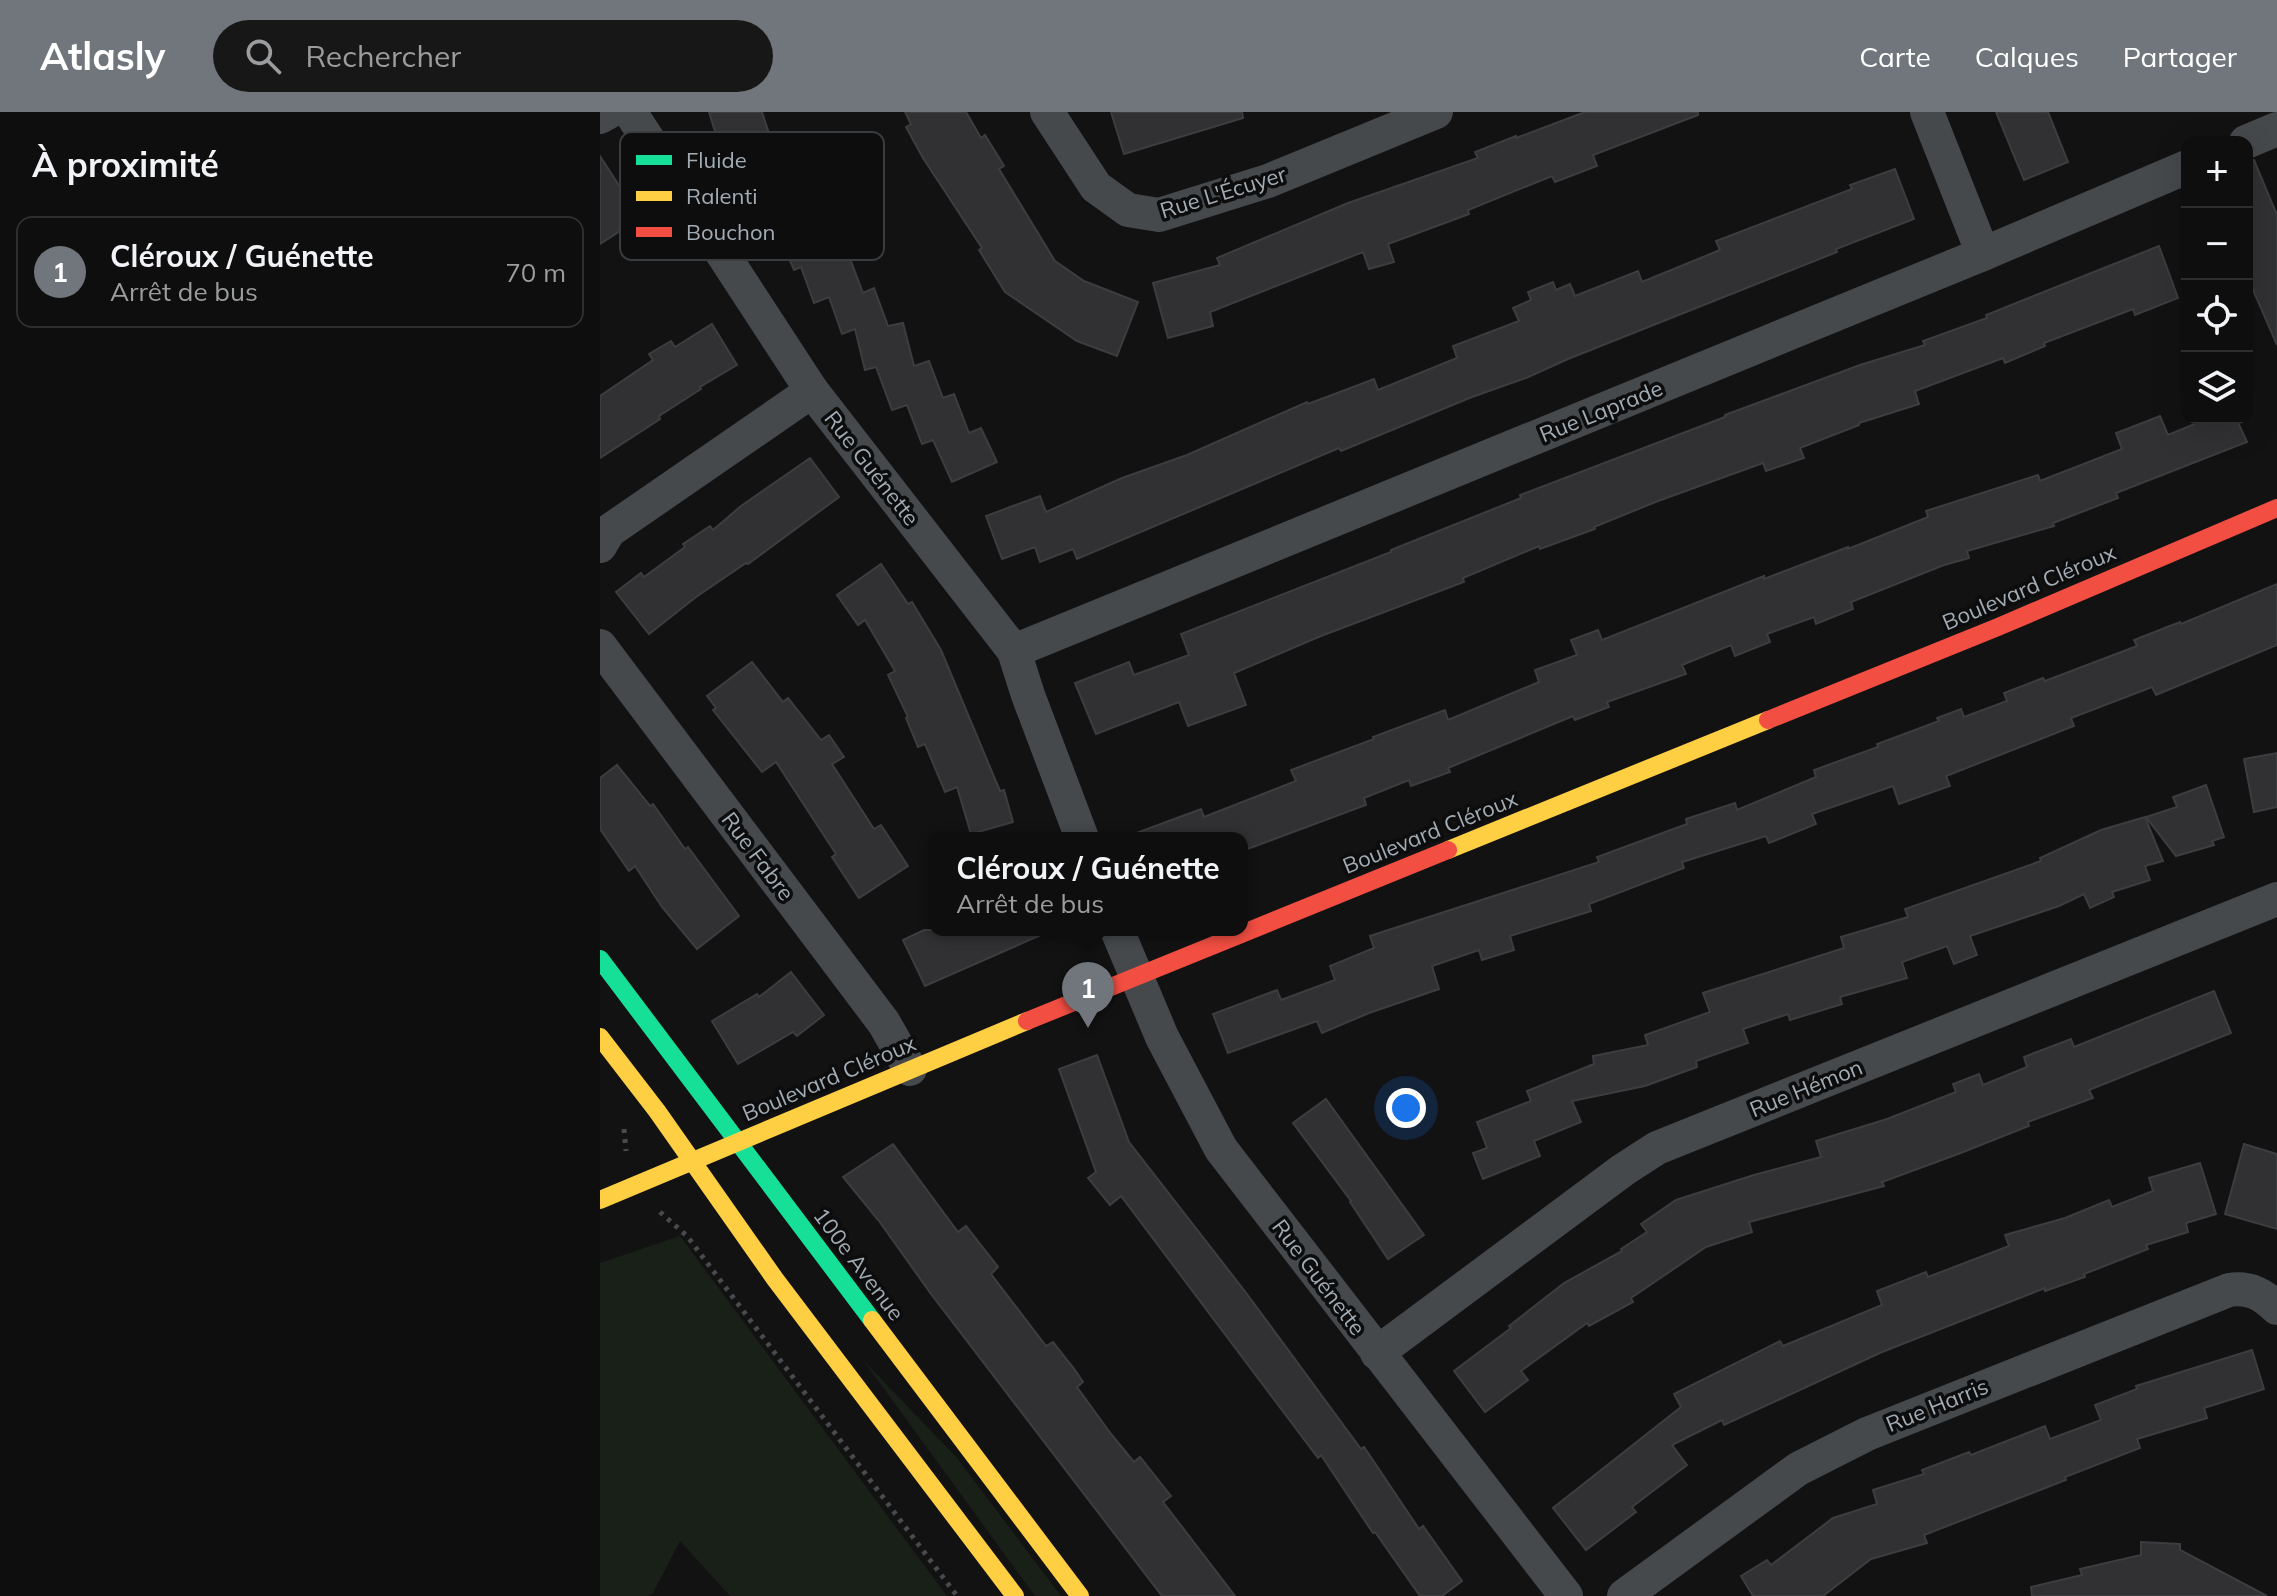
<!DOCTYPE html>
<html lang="fr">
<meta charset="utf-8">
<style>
:root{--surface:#0e0e0e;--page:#171717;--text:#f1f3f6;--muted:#9b9c9e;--line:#2e2e2e;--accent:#70767c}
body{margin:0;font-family:Mulish,sans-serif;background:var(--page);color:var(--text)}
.controls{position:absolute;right:24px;top:24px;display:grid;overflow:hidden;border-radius:16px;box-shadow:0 8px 32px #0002}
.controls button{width:72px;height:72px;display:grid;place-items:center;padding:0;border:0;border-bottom:2px solid var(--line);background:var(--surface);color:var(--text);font:40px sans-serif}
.you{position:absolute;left:806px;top:996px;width:28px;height:28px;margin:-20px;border:6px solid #fff;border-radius:50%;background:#1a73e8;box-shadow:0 0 0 12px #1a73e833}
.badge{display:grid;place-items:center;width:52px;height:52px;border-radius:50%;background:var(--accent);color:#fff;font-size:26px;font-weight:700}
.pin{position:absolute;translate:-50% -66px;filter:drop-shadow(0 2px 4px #0008)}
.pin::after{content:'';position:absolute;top:42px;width:28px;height:24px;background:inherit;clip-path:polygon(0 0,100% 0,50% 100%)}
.popup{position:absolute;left:328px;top:720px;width:320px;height:104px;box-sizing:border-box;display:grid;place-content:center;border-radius:16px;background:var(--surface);filter:drop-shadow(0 2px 6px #0005);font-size:26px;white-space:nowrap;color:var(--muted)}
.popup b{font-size:30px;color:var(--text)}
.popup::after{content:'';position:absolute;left:50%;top:100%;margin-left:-16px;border:16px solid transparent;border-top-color:var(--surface)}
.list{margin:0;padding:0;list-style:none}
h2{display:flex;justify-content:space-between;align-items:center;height:104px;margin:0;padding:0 32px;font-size:34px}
h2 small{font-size:26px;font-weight:400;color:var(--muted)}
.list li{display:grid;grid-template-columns:52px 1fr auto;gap:24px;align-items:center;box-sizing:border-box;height:112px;margin:0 16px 16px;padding:0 16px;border:2px solid var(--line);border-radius:16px}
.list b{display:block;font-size:30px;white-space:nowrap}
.list p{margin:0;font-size:26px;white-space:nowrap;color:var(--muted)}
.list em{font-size:26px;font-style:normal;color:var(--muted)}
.icon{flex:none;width:44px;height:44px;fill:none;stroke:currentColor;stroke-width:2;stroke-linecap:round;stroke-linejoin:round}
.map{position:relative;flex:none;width:1677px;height:1484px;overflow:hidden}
header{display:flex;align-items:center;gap:48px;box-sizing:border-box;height:112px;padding:0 40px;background:var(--accent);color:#fff}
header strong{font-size:38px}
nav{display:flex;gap:44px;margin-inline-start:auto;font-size:28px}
.search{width:560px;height:72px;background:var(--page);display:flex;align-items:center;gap:20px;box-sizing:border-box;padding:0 28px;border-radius:44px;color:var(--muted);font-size:30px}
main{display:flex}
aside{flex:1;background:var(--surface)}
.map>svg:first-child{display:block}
.green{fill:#192018}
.building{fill:#313134;stroke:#3b3d3f;stroke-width:2}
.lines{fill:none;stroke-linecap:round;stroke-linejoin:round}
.path{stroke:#484a4d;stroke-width:5;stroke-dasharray:4 6;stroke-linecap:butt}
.street{stroke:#46494c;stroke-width:34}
.fast{stroke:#16e098;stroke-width:18}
.slow{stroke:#ffcf43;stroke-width:18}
.jam{stroke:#f24e42;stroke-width:18}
.labels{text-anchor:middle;stroke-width:7;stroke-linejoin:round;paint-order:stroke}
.street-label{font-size:22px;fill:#a2acb5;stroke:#0d0d0e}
.key{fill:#0d0d0e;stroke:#3a3d40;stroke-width:2}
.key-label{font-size:22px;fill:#a2acb5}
</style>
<header>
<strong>Atlasly</strong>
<div class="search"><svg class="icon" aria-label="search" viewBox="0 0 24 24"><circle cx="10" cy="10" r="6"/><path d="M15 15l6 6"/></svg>Rechercher</div>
<nav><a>Carte</a><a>Calques</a><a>Partager</a></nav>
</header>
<main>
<aside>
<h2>À proximité<small></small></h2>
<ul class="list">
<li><span class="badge">1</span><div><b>Cléroux / Guénette</b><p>Arrêt de bus</p></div><em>70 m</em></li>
</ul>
</aside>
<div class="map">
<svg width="1677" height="1484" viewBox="0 0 1677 1484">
<rect width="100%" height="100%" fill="#121213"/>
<!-- green -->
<g class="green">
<polygon points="80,1124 347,1484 130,1484 80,1429 53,1481 48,1484 0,1484 0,1151"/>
<polygon points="263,1248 357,1346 461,1484 435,1484"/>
</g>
<!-- building -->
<g class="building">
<polygon points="109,0 162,0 176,43 189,39 199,79 211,74 241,147 249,144 263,181 274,176 288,214 303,211 314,254 329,249 343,286 354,282 369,321 381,316 397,350 352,370 333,328 322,332 307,293 292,298 276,255 265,258 255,217 242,222 229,185 214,191 201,155 194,158 178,121 171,124 156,85 149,87 140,47 125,52"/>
<polygon points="305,0 366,0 381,26 385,23 404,54 399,57 455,149 484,169 538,190 517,244 477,229 405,180 379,138 382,136 323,46 306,15 311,12"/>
<polygon points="511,0 642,0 643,6 524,42"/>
<polygon points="985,0 1098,0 1098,3 993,43 997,54 955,70 952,64 868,98 869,102 788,132 794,150 769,157 763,140 610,200 613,214 568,226 553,171 620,153 617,146 748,91 878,46 875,40 916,24 916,26"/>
<polygon points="1396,0 1448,0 1468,50 1424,68"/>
<polygon points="0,44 40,106 0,132"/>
<polygon points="1654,48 1677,103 1677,233 1647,164 1647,49"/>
<polygon points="1295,57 1314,107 1236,137 1237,140 968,247 926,266 872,285 741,339 739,336 477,447 473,437 440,450 435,435 402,447 386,404 440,384 446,400 522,366 587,343 707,290 708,292 774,267 778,278 857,246 853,234 919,209 913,196 931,188 928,180 953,170 956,178 970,172 975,184 1038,159 1042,170 1120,138 1116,129 1252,77 1250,73"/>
<polygon points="1559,134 1578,186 1535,203 1533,197 1444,231 1445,234 1405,251 1403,246 1315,279 1319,292 1259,311 1259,313 1200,336 1204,346 1166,359 1163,351 1058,389 994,415 995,417 940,437 939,434 863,466 864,470 721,524 634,561 646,593 588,614 579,590 496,622 475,571 529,550 534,563 589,543 581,522 791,440 791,438 921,386 920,383 1125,305 1125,303 1260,253 1325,233 1323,229 1387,206 1386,203"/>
<polygon points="112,212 137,253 100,275 101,277 59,304 60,307 0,346 0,284 53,248 49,242 71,229 75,235"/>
<polygon points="1560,304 1568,323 1609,306 1636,306 1647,330 1516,381 1518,386 1453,411 1454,414 1367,439 1369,446 1344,453 1251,490 1253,497 1216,512 1214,505 1167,522 1170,530 1135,544 1131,533 1082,553 1086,562 1007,590 1009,595 975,608 973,604 848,656 850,660 811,674 809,668 764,686 766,693 642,739 642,726 531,726 531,723 601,697 604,705 696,669 691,658 774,627 773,625 845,598 848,608 939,570 935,558 977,543 971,528 998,518 1002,528 1164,464 1164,467 1248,435 1248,437 1328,405 1326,399 1438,363 1440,369 1522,337 1516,321"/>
<polygon points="210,346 239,385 148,452 146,451 96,485 49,522 16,480 41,461 44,465 85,435 83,432 110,414 113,418 141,394"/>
<polygon points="281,452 308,492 312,490 341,538 400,679 404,678 413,710 371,722 357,675 345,680 325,632 318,635 306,606 308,605 288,563 295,559 265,508 258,513 237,483"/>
<polygon points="1677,472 1677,533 1556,583 1552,575 1471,606 1474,614 1346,664 1350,674 1299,692 1293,674 1212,702 1216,712 1169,731 1166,724 1082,750 1084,756 989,792 991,799 910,824 914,838 882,848 879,838 832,854 839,877 769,901 722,921 717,909 628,941 613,902 677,878 681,888 735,868 730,854 774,836 770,824 999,750 997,745 1087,712 1086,707 1135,691 1137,698 1216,665 1214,658 1278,635 1277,632 1339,609 1337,606 1361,597 1364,605 1407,589 1404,581 1443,566 1445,569 1537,534 1534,528 1580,510 1581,512"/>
<polygon points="152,550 183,590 188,586 221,628 229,623 244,645 232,652 274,717 281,713 308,754 259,786 232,745 236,742 176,650 162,660 113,598 116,596 107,584"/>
<polygon points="1677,641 1677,695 1654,700 1644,647"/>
<polygon points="17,653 50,694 53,692 85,737 88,735 139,804 97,837 62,795 35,754 29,759 0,717 0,666"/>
<polygon points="1606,673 1624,725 1612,729 1614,733 1576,744 1546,705 1577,695 1573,685"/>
<polygon points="1545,705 1563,749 1545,754 1550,768 1512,780 1514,785 1490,796 1484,782 1459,794 1370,824 1377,843 1354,852 1347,834 1302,850 1307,866 1240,885 1242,892 1190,908 1188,902 1143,917 1148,931 1096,949 1097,955 1045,974 972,989 981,1010 934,1029 940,1044 883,1067 873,1041 887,1036 877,1010 931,989 927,979 994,952 993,944 1048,933 1045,923 1110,900 1103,881 1244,836 1241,825 1308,805 1305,797 1441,749 1440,746 1501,718"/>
<polygon points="324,818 450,818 450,819 325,874 303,828"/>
<polygon points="191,860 224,903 197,924 193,920 138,952 112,909 157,882 159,885"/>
<polygon points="1614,879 1631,921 1489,978 1493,986 1428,1010 1429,1014 1358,1042 1282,1070 1284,1074 1149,1110 1152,1120 1106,1135 1031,1186 1033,1190 989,1214 987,1211 921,1259 928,1268 885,1300 854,1259 911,1216 909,1214 964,1171 1022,1139 1021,1137 1047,1120 1041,1112 1076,1088 1154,1063 1221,1045 1216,1029 1287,1007 1356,980 1353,972 1379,962 1383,973 1427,955 1424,945 1471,927 1474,935"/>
<polygon points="497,943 529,1030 647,1182 761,1337 764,1335 819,1417 823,1414 862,1469 842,1484 820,1484 775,1420 773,1421 721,1343 718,1346 521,1084 510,1093 488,1066 496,1060 459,957"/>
<polygon points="726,987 824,1123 788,1147 750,1090 751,1089 693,1011"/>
<polygon points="293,1032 358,1120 366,1114 398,1155 391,1162 446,1234 453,1230 475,1258 483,1270 477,1275 511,1322 534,1350 540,1345 571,1384 563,1390 635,1484 562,1484 331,1182 279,1109 243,1065"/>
<polygon points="1644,1032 1677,1042 1677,1117 1625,1102"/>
<polygon points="1600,1051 1616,1102 1586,1111 1588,1120 1546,1133 1548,1137 1484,1162 1485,1165 1445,1179 1445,1176 1282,1240 1124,1313 1122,1308 1072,1333 1087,1353 1032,1395 1036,1400 986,1438 953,1396 1081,1295 1074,1282 1180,1229 1183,1234 1282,1193 1277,1179 1326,1160 1328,1165 1409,1134 1405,1123 1465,1106 1509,1088 1512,1095 1553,1079 1549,1066"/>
<polygon points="1652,1238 1664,1277 1604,1296 1607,1306 1537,1327 1540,1336 1465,1365 1466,1368 1324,1423 1327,1431 1271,1447 1223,1484 1153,1484 1141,1464 1167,1448 1171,1453 1233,1406 1277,1392 1273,1378 1324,1362 1322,1358 1369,1340 1371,1343 1445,1314 1450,1327 1501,1308 1495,1293 1537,1277 1536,1274"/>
<polygon points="1541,1430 1580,1432 1580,1438 1667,1484 1432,1484 1431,1475 1482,1463 1480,1457 1541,1443"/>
</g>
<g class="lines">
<!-- path -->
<g class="path">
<polyline points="24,1017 26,1039"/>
<polyline points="60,1100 87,1124 357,1484"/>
</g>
<!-- street -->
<g class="street">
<polyline points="30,0 212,279 414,539 428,583 482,726"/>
<polyline points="447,0 496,75 528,98 559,103 668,69 836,0"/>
<polyline points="1327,0 1383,142"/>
<polyline points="0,5 9,0"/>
<polyline points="1646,30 1677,17"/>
<polyline points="0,434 9,419 212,279"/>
<polyline points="0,534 284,911 310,957"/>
<polyline points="414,539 1383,142 1587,55"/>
<polyline points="517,818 562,925 621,1037 966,1484"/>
<polyline points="777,1241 1023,1058 1057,1036 1677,787"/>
<path d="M1024,1484L1198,1357L1267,1322L1629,1178C1650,1175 1662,1182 1677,1196"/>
</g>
<!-- fast -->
<polyline class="fast" points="0,847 272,1208"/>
<!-- slow -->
<g class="slow">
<polyline points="848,738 1168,608"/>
<polyline points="0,925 57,999 175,1167 415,1484"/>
<polyline points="0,1088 427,909"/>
<polyline points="272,1208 480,1484"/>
</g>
<!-- jam -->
<g class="jam">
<polyline points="1168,608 1398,515 1677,396"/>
<polyline points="427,909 848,738"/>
</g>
</g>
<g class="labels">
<!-- street labels -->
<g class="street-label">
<text transform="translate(623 80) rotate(-17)" y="8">Rue L'Écuyer</text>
<text transform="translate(1001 299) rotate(-22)" y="8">Rue Laprade</text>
<text transform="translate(272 356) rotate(52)" y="8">Rue Guénette</text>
<text transform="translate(1429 475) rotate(-23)" y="8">Boulevard Cléroux</text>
<text transform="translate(830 720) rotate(-22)" y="8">Boulevard Cléroux</text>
<text transform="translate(158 744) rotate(53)" y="8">Rue Fabre</text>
<text transform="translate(229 966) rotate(-23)" y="8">Boulevard Cléroux</text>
<text transform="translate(1206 976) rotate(-22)" y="8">Rue Hémon</text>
<text transform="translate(259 1152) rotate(53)" y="8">100e Avenue</text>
<text transform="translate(719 1165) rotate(53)" y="8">Rue Guénette</text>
<text transform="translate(1337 1293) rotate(-22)" y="8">Rue Harris</text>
</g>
</g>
<!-- legend -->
<rect x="20" y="20" width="264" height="128" rx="12" class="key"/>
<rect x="36" y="43" width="36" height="10" fill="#16e098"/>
<rect x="36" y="79" width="36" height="10" fill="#ffcf43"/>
<rect x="36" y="115" width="36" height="10" fill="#f24e42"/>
<g class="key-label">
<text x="86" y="56">Fluide</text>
<text x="86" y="92">Ralenti</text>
<text x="86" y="128">Bouchon</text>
</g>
</svg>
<div class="controls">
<button>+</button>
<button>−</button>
<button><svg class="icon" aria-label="locate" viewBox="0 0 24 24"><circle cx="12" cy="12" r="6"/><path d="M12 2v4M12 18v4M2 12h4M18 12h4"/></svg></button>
<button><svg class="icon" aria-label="layers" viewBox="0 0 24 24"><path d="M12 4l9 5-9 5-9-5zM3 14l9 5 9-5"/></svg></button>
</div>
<div class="you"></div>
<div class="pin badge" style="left:488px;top:916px">1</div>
<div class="popup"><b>Cléroux / Guénette</b>Arrêt de bus</div>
</div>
</main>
